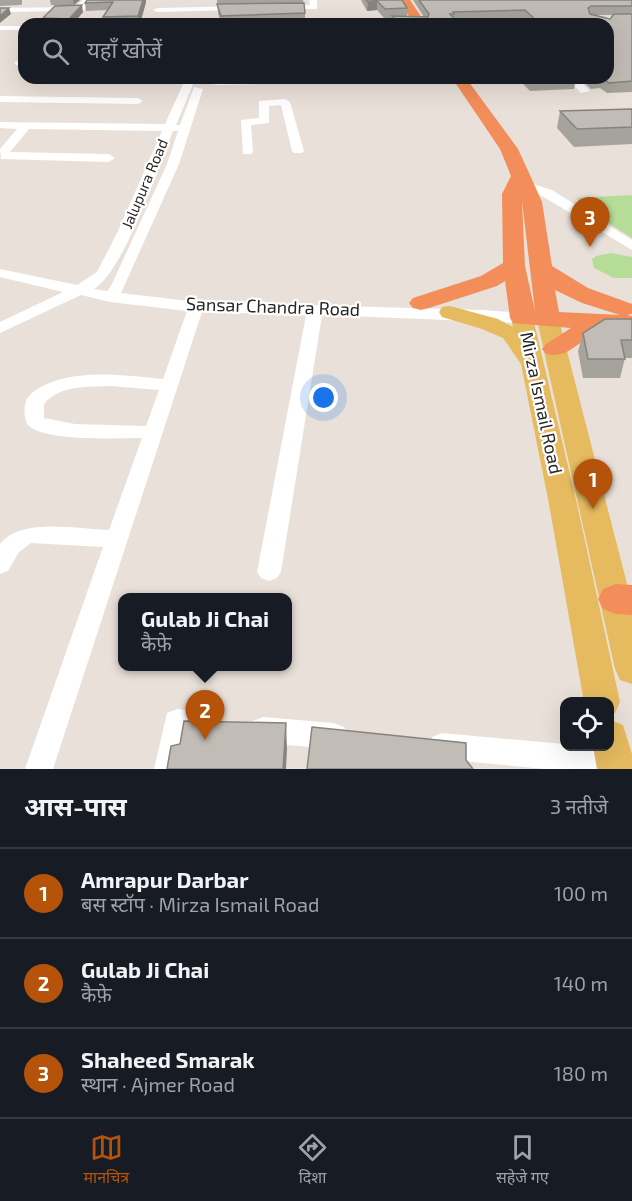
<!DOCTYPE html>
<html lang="hi">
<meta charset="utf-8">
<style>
:root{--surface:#171b24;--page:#20242c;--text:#f1f3f6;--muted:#9ea1a6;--line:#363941;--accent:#b45309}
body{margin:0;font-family:"Exo 2","Noto Sans Devanagari",sans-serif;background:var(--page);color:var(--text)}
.controls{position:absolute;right:18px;bottom:18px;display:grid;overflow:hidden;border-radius:12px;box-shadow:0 6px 24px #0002}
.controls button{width:54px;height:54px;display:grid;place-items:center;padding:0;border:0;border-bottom:2px solid var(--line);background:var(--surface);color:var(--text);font:30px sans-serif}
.you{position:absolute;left:324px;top:398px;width:21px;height:21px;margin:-15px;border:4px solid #fff;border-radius:50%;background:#1a73e8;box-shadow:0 0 0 9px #1a73e833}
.badge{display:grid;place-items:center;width:39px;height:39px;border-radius:50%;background:var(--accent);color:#fff;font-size:20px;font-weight:700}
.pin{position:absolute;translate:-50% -50px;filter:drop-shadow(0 2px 3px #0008)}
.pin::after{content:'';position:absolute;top:32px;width:21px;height:18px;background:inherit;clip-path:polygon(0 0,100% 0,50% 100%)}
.popup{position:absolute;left:118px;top:593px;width:174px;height:78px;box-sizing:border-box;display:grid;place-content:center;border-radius:12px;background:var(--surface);filter:drop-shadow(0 2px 4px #0005);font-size:20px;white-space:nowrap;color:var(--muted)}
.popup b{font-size:22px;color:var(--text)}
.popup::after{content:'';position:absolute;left:50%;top:100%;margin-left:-12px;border:12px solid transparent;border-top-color:var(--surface)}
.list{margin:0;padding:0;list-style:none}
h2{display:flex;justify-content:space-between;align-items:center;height:78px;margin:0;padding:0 24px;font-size:26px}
h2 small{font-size:20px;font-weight:400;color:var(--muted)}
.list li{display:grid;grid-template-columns:39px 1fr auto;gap:18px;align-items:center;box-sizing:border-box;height:90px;padding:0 24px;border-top:2px solid var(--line)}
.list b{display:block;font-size:22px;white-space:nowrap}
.list p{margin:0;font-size:20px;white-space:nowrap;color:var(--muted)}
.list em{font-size:20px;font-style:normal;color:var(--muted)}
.icon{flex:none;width:33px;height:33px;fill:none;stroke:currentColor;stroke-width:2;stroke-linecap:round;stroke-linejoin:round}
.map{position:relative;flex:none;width:632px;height:769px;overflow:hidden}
.search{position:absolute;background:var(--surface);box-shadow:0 6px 24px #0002;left:18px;right:18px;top:18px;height:66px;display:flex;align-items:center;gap:15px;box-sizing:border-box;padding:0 21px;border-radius:18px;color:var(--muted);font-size:22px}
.sheet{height:348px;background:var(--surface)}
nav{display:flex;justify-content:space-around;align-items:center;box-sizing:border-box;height:84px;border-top:2px solid var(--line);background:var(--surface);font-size:16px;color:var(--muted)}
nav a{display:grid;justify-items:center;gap:3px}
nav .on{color:var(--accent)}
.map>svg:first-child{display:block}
.green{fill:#b5dd98}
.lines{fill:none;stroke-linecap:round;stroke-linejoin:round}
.minor{fill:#fff;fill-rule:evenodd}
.major{fill:#e6bb60;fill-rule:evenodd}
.highway{fill:#f38e5a;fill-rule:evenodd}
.wall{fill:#a6a29c;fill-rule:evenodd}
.shaded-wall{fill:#87847f}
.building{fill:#c1bcb5;stroke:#87847f;stroke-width:1.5}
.labels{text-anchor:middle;stroke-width:4.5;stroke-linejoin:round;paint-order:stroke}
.far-street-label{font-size:15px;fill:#272727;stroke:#fff}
.street-label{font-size:18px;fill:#272727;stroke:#fff}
</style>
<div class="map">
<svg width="632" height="769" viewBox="0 0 632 769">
<rect width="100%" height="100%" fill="#e9e0d9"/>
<!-- green -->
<g class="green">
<polygon points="632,195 632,238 599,217 577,198"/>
<polygon points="611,253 632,257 632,278 614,278 594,268 592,259 596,256"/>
</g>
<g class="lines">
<!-- minor -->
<g class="minor">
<polygon points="83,0 91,0 84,10 75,11 0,12 0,8 75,7"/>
<polygon points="309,0 317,0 317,9 280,9 276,7 280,5 310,5"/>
<polygon points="244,6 245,8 241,10 157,12 153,10 157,8"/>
<polygon points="592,17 632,17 632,21 606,21 610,24 608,26 608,24 589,21 589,17"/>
<polygon points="419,19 419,23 416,23 324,24 328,22"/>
<rect x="0" y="26" width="24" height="4"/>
<polygon points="19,60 24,60 24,66 16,65 14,63"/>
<path d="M136,78H363L358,81L218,85L194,82L176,125H180L194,87L203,89L179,164L121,293L198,302L482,310L522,313L530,318L522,323L322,315L281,572L277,578L269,581L261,578L257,572L306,315L202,312L53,769H25L103,547L31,543L19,552L8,571L0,574V544C21,517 78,529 109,530L142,438C116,438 48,442 29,426C24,422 24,409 25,404C29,390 46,384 58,380C91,370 129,376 163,379L187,311L110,302L81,295L0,333V322L63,292L0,277V269L77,285L97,272L118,231L162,131L29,129L10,152L109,154L115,158L109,162L1,159L0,149L17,129L0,128V122L165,124L184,82H140ZM173,131H178L167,164L111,286L107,291L94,289C124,271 159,166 173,131ZM110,386L159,390L146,426L75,424L44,418V404C60,385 87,387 110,386Z"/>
<polygon points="567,78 577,78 590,91 581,93"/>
<polygon points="0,96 138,98 143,101 138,104 0,102"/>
<polygon points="285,99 290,102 304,151 302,153 294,153 292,151 281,105 269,106 269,123 251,125 253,152 251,154 243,154 241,120 259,118 259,101"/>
<polygon points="517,179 552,190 632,240 632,250 542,196 513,186 511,183"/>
<polygon points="177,709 208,712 218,716 222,725 218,734 208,738 188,736 182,769 154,769 167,713"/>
<polygon points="263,717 334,723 344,727 348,736 344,745 334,749 263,743 253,739 249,730 253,721"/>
<polygon points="442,733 564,744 564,746 615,748 625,752 629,762 626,769 545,769 442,759 432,755 428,746 432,737"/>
</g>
<!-- major -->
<g class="major">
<polygon points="450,306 498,319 513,327 511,318 514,313 522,312 530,313 533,318 577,504 620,702 615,713 610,715 610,702 584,702 549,504 521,364 503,338 482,329 442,317 439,312 442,307"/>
<polygon points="548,314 556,315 559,320 632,603 632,684 620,680 615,669 537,320 540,315"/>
<polygon points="610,720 623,725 632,754 632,769 597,769 593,746 610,746"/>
</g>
<!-- highway -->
<g class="highway">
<polygon points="398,0 410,0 426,24 414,24"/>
<path d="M452,78H466L518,149L530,175L542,202L552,266L588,288L632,304V314L627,315L632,316V330C624,330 615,328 607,329C584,332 571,361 546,354L542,349L546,344L571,328L513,323L510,318L505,281L497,286L429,308L421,310L413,308L409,303L413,298L481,276L503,263L502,194L511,176L500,149ZM522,201L535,311L525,266ZM555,290L582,303L620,315L559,312Z"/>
<polygon points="616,584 632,585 632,615 616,614 603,609 598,599 603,589"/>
</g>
</g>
<!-- wall -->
<g class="wall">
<polygon points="0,0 22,0 22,4 21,5 0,6"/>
<polygon points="50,0 80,0 74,5 51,5"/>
<polygon points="87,0 146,0 146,2 140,24 104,24 103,17 108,10 86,11 85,3"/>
<polygon points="217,0 303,0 305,13 305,22 257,24 221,24 218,13"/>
<path d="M361,0H402L407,8V16L424,17L413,0H632V92L607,93L600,88L591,89L580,78H608V24H529L524,19L456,21L459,24H392V18H384L377,10L367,11ZM593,15H613L610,19Z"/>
<polygon points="83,12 73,24 44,24 43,18"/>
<polygon points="517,78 576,78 576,79 574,89 530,91"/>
<polygon points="632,109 632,144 574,147 557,128 560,111"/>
<polygon points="632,319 632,358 625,358 620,378 583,378 578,351 583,333"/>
</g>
<!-- shaded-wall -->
<g class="shaded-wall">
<polygon points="73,0 80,0 74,5"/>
<polygon points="143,0 146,0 146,2 140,24 138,16"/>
<polygon points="377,1 377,10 367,11 368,2"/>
<polygon points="82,5 83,12 73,24 70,24 69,19"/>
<polygon points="9,8 11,14 0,23 0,16"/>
<polygon points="286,723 287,749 286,769 283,769"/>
</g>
<!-- building -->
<g class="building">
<polygon points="87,0 143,0 138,16 103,17 113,2 85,3"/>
<polygon points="366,0 402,0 407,8 385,9 377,1 368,2"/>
<polygon points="419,0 632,0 632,6 591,6 588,8 590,14 610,19 614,14 632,14 632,81 609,83 603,78 608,78 608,60 612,60 608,57 608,24 540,24 525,10 453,12 454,14 450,14 459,24 399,24 392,16 428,17 429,14"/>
<polygon points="304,3 305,13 221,16 217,4"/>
<polygon points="82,5 69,19 43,18 55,6"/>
<polygon points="0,8 9,8 0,16"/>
<polygon points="529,78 576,78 576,79 532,81"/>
<polygon points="632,109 632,127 577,129 560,111"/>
<polygon points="605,319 632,319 632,340 621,340 625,359 588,359 583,333"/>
<polygon points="184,721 286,723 283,769 167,769 171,746 180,744"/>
<polygon points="312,727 466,743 466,760 473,769 307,769"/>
</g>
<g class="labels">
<!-- far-street labels -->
<g class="far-street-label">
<text transform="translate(145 184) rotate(-67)" y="5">Jalupura Road</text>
</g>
<!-- street labels -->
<g class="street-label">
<text transform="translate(273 307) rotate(2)" y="6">Sansar Chandra Road</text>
<text transform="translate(541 403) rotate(78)" y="6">Mirza Ismail Road</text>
</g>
</g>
</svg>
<div class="controls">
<button><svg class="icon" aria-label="locate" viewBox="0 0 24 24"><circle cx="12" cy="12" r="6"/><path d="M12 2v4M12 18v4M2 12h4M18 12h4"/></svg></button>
</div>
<div class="you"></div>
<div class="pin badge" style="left:593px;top:509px">1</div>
<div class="pin badge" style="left:205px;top:740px">2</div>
<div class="popup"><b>Gulab Ji Chai</b>कैफ़े</div>
<div class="pin badge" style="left:590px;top:247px">3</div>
<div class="search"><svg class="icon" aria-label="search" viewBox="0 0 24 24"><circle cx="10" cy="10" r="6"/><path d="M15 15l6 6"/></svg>यहाँ खोजें</div>
</div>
<section class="sheet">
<h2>आस-पास<small>3 नतीजे</small></h2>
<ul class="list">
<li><span class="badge">1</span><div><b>Amrapur Darbar</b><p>बस स्टॉप · Mirza Ismail Road</p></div><em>100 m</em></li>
<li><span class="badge">2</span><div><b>Gulab Ji Chai</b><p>कैफ़े</p></div><em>140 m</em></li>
<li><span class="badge">3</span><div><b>Shaheed Smarak</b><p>स्थान · Ajmer Road</p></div><em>180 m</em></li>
</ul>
</section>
<nav>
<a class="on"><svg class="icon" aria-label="map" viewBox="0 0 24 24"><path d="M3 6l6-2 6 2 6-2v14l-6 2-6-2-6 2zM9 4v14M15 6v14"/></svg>मानचित्र</a>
<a><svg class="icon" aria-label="directions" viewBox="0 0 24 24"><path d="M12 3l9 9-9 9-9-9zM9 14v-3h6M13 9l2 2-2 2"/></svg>दिशा</a>
<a><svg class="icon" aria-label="saved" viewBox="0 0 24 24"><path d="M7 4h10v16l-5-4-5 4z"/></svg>सहेजे गए</a>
</nav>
